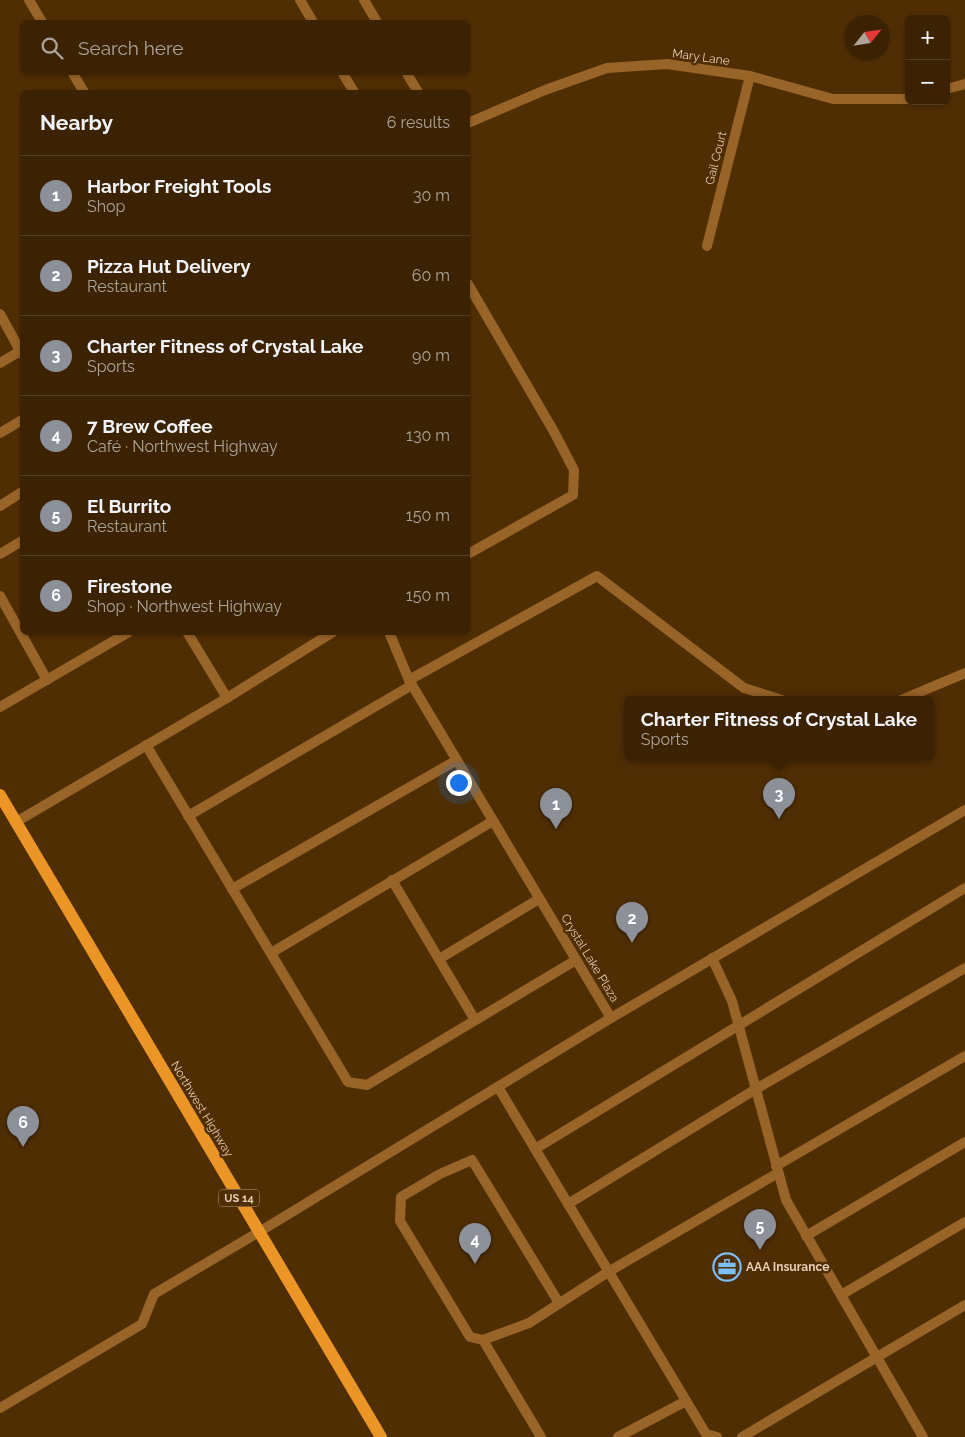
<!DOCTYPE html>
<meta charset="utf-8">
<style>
:root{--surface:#3b2203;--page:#462f12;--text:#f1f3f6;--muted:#aca49a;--line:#543f25;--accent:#8c9099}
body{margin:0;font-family:Raleway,sans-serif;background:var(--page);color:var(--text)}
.controls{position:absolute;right:15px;top:15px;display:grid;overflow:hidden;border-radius:8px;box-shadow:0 1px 4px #0004}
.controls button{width:45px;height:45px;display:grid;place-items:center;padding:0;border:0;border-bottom:1px solid var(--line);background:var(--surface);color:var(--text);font:25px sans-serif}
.compass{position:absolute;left:845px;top:15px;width:45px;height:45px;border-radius:50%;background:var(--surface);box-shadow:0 1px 4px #0004;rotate:60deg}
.you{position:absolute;left:458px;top:782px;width:18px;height:18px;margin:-12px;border:4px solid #fff;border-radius:50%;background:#1a73e8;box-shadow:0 0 0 8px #1a73e833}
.badge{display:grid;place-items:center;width:32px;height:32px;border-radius:50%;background:var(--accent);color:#fff;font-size:16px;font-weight:700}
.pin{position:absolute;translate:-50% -41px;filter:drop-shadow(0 1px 2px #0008)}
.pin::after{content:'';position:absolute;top:26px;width:18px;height:15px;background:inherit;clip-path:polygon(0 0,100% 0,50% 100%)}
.popup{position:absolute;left:624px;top:696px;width:310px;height:65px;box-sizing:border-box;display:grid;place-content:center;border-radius:8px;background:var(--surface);filter:drop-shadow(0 1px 4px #0005);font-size:16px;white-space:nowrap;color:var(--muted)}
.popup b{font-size:19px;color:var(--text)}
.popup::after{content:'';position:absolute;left:50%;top:100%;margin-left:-10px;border:10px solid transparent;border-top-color:var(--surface)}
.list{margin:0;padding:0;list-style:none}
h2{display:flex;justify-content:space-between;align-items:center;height:65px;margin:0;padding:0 20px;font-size:21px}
h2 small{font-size:16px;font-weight:400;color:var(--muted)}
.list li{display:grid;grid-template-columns:32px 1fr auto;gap:15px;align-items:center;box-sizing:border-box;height:80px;padding:0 20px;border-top:1px solid var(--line)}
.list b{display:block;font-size:19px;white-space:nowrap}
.list p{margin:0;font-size:16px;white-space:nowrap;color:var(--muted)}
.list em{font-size:16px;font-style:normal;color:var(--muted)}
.icon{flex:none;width:28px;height:28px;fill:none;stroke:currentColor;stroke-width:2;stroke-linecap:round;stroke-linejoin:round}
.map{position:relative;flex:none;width:965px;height:1437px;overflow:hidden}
.search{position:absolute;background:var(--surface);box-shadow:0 1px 4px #0004;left:20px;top:20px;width:450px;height:55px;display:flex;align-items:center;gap:12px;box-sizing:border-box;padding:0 18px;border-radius:8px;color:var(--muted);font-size:19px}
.panel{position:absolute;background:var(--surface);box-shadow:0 1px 4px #0004;left:20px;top:90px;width:450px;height:545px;border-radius:8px}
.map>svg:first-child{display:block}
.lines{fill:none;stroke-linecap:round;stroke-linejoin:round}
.lane{stroke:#996428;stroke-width:10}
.street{stroke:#996428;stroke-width:10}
.primary{stroke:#eb9527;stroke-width:12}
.labels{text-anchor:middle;stroke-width:5;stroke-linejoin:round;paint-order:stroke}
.shield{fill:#4f2e04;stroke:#b99d7f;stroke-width:1}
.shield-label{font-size:11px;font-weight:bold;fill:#e7cdb4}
.street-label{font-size:12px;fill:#e7cdb4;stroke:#4f2e04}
.poi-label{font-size:12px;font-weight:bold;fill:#e7cdb4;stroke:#4f2e04;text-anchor:start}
</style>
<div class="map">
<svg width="965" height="1437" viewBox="0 0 965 1437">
<rect width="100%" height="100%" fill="#4f2e04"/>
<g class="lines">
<!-- lane -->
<g class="lane">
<polyline points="29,0 42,22"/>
<polyline points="300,0 313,22"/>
<polyline points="72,72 84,92"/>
<polyline points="342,72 354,92"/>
<polyline points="468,284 553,430 574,470 573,495 468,554"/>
<polyline points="0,314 22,354"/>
<polyline points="0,363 22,350"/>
<polyline points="0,433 22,420"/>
<polyline points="0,506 22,492"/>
<polyline points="0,554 22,541"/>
<polyline points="0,596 47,680"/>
<polyline points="187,632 227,698"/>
<polyline points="389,632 409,680 611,1018 965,810"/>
<polyline points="409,680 597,576 744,688 782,700"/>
<polyline points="901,700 965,673"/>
<polyline points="0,707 129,632"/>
<polyline points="146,745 348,1082 367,1085 576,960"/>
<polyline points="188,816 412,685"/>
<polyline points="16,822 227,698 333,632"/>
<polyline points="392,880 475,1020"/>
<polyline points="232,889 457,760"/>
<polyline points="271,953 493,821"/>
<polyline points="712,958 732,1001 786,1200 923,1437"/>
<polyline points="439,959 539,899"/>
<polyline points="498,1087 706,1434 717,1437"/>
<polyline points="535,1149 965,888"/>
<polyline points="776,1166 965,1056"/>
<polyline points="568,1204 756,1089 965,968"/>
<polyline points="806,1236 965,1142"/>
<polyline points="841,1295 965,1222"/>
<polyline points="559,1303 472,1160 440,1174 401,1197 400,1221 470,1337 483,1340 529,1323 608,1272 778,1173"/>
<polyline points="483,1340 541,1437"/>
<polyline points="0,1408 142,1324 154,1294 259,1232 611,1018"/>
<polyline points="618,1437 686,1401"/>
<polyline points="742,1437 965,1305"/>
</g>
<!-- street -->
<g class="street">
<polyline points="364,0 377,22"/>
<polyline points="406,72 418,92"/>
<polyline points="946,89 965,84"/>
<polyline points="468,123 545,90 607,68 667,64 750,76 833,99 909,99"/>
<polyline points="707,246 750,76"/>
</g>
<!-- primary -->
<polyline class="primary" points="0,795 381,1437"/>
</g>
<!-- icons -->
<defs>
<g id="office-ring" transform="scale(1.4375)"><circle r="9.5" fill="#4f2e04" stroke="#7bbef8" stroke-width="1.5"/><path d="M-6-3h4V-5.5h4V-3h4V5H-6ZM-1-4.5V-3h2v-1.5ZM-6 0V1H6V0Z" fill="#7bbef8"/></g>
</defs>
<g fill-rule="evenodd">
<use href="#office-ring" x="727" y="1267"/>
</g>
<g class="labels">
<!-- shield labels -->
<rect class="shield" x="219" y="1189.5" width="40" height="17" rx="4"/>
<g class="shield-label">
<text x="239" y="1202">US 14</text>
</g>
<!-- street labels -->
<g class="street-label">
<text transform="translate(701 57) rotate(8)" y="4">Mary Lane</text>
<text transform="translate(716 158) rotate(-76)" y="4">Gail Court</text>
<text transform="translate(590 958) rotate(59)" y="4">Crystal Lake Plaza</text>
<text transform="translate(202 1109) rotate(59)" y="4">Northwest Highway</text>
</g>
<!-- poi labels -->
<g class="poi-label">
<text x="746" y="1271">AAA Insurance</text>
</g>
</g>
</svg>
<div class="controls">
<button>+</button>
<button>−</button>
</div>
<svg class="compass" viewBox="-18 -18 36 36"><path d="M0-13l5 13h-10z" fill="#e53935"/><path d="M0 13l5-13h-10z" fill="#aca49a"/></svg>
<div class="you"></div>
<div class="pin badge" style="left:556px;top:829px">1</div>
<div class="pin badge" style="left:632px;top:943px">2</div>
<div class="pin badge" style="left:779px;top:819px">3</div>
<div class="popup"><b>Charter Fitness of Crystal Lake</b>Sports</div>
<div class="pin badge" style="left:475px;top:1264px">4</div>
<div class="pin badge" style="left:760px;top:1250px">5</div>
<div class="pin badge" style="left:23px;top:1147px">6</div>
<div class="search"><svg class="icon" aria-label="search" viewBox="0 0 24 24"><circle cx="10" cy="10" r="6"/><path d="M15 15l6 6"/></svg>Search here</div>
<section class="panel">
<h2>Nearby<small>6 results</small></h2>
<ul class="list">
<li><span class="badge">1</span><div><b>Harbor Freight Tools</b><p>Shop</p></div><em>30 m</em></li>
<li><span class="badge">2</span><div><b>Pizza Hut Delivery</b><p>Restaurant</p></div><em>60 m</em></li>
<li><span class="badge">3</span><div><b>Charter Fitness of Crystal Lake</b><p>Sports</p></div><em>90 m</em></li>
<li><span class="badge">4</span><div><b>7 Brew Coffee</b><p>Café · Northwest Highway</p></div><em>130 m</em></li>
<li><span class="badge">5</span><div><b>El Burrito</b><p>Restaurant</p></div><em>150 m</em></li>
<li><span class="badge">6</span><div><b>Firestone</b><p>Shop · Northwest Highway</p></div><em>150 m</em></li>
</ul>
</section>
</div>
